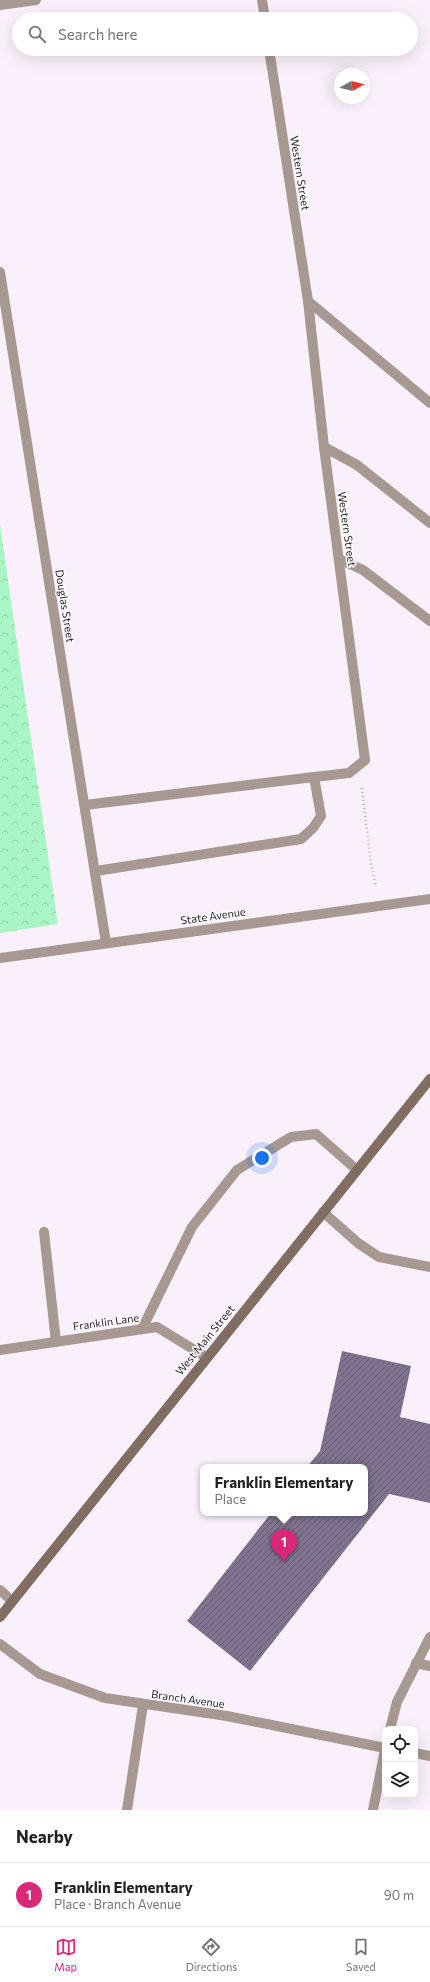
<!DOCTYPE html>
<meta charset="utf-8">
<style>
:root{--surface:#fff;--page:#f2f2f2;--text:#202124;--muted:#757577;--line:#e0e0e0;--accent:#db2777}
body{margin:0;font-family:Commissioner,sans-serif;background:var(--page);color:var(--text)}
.controls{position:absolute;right:12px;bottom:12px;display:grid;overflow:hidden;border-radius:8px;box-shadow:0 4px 16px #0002}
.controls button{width:36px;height:36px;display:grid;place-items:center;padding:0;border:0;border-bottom:1px solid var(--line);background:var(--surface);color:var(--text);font:20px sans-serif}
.compass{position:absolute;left:334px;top:68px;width:36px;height:36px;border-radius:50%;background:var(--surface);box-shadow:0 4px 16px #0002;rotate:82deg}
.you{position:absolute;left:262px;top:1158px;width:14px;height:14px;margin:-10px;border:3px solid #fff;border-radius:50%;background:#1a73e8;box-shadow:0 0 0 6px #1a73e833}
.badge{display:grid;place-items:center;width:26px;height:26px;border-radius:50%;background:var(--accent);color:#fff;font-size:13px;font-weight:700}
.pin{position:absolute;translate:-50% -33px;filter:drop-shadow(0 1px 2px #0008)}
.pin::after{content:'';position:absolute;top:21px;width:14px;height:12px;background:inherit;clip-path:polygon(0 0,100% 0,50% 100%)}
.popup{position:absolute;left:200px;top:1464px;width:168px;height:52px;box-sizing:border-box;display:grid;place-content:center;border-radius:8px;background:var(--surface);filter:drop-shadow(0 1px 3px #0005);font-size:13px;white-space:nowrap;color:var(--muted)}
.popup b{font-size:15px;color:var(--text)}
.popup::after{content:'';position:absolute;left:50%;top:100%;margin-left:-8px;border:8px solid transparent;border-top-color:var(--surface)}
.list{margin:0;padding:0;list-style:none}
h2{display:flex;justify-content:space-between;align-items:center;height:52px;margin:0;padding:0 16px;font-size:17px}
h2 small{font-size:13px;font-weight:400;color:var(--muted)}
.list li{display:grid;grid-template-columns:26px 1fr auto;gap:12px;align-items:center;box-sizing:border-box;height:64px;padding:0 16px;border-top:1px solid var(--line)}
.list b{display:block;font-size:15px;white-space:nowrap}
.list p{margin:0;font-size:13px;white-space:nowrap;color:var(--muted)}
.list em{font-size:13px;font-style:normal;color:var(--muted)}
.icon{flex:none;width:22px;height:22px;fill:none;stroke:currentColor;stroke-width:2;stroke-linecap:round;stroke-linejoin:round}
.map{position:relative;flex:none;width:430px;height:1810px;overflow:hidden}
.search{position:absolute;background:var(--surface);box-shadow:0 4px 16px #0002;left:12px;right:12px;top:12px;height:44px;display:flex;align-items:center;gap:10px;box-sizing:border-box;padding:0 14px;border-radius:22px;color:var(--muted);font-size:15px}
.sheet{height:116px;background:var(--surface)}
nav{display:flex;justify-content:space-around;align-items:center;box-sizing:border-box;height:56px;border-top:1px solid var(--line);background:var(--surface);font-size:11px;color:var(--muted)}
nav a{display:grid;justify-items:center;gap:2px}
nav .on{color:var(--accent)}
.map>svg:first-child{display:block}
.forest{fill:url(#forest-crowns)}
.building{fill:url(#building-hatch)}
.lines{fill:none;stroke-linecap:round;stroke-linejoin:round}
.path{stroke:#bab0bc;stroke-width:2.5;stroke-dasharray:1 3;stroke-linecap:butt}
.service{stroke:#a79991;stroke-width:10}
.minor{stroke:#a79991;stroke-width:10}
.secondary{stroke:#826d62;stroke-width:10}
.labels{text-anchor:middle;stroke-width:3;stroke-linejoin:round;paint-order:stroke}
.street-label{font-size:11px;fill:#2d242f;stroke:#fff}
</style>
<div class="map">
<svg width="430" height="1810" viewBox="0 0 430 1810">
<defs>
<pattern id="forest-crowns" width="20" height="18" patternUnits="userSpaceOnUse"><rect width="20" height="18" fill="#aaf5c6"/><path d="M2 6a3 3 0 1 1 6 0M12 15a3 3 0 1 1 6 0" fill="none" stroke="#93d2aa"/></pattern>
<pattern id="building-hatch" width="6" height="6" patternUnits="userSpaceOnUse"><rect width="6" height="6" fill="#807390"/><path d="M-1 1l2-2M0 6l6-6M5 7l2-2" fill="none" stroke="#695e76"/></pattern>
</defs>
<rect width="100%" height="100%" fill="#faf0fc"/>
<!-- forest -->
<polygon class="forest" points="0,525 58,924 0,933"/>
<!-- building -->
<polygon class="building" points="342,1351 411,1366 400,1417 430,1424 430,1503 389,1494 250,1671 187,1621 271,1513 365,1513 365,1467 307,1467 320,1451"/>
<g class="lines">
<!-- path -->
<polyline class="path" points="362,788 371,864 376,886"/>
<!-- service -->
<g class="service">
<polyline points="324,447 357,465 430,523"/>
<polyline points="339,559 363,570 430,621"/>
<polyline points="314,777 349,773 365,760"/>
<polyline points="85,805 314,777 321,816 313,828 301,839 96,871"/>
<polyline points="44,1232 56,1342"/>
<polyline points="142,1329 192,1227 237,1170 291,1137 316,1134 357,1170"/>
<polyline points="0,1590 12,1601"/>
<polyline points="416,1663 430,1666"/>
<polyline points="390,1729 397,1702 430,1637"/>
<polyline points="127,1810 143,1705"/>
</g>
<!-- minor -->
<g class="minor">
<polyline points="262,0 265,19"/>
<polyline points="0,5 36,0"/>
<polyline points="269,49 308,301 324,447 365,760"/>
<polyline points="0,272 106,943"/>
<polyline points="308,301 430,403"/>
<polyline points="0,958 430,899"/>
<polyline points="323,1212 358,1243 379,1257 430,1267"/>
<polyline points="0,1350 157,1327 206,1357"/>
<polyline points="0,1644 40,1674 105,1698 227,1716 385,1748"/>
<polyline points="415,1753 430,1756"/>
<polyline points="373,1810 385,1750"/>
</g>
<!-- secondary -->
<polyline class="secondary" points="0,1617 430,1079"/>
</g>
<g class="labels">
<!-- street labels -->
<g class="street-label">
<text transform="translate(300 173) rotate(81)" y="4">Western Street</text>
<text transform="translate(347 529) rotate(82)" y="4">Western Street</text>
<text transform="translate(65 606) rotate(81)" y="4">Douglas Street</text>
<text transform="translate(213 916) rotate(-8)" y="4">State Avenue</text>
<text transform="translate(106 1322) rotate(-8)" y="4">Franklin Lane</text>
<text transform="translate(205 1340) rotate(-51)" y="4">West Main Street</text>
<text transform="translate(188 1699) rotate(8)" y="4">Branch Avenue</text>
</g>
</g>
</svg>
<div class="controls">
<button><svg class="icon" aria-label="locate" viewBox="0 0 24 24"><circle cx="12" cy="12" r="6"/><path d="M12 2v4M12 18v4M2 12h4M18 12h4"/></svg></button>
<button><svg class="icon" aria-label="layers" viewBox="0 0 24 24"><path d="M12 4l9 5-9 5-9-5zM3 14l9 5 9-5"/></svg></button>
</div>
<svg class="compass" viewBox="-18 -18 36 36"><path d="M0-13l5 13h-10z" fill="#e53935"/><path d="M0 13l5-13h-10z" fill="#757577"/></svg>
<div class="you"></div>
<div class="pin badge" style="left:284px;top:1562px">1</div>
<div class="popup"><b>Franklin Elementary</b>Place</div>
<div class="search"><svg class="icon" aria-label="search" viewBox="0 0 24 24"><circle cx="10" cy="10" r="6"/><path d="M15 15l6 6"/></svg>Search here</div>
</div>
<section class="sheet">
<h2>Nearby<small></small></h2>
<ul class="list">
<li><span class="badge">1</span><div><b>Franklin Elementary</b><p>Place · Branch Avenue</p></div><em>90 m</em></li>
</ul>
</section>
<nav>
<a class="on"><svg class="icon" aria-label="map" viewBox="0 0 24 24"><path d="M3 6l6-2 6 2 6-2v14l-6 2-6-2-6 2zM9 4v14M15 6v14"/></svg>Map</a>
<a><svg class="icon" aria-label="directions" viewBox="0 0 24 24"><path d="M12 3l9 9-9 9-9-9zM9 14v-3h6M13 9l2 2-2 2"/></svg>Directions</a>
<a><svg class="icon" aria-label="saved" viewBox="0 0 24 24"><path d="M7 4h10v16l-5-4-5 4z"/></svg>Saved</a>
</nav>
